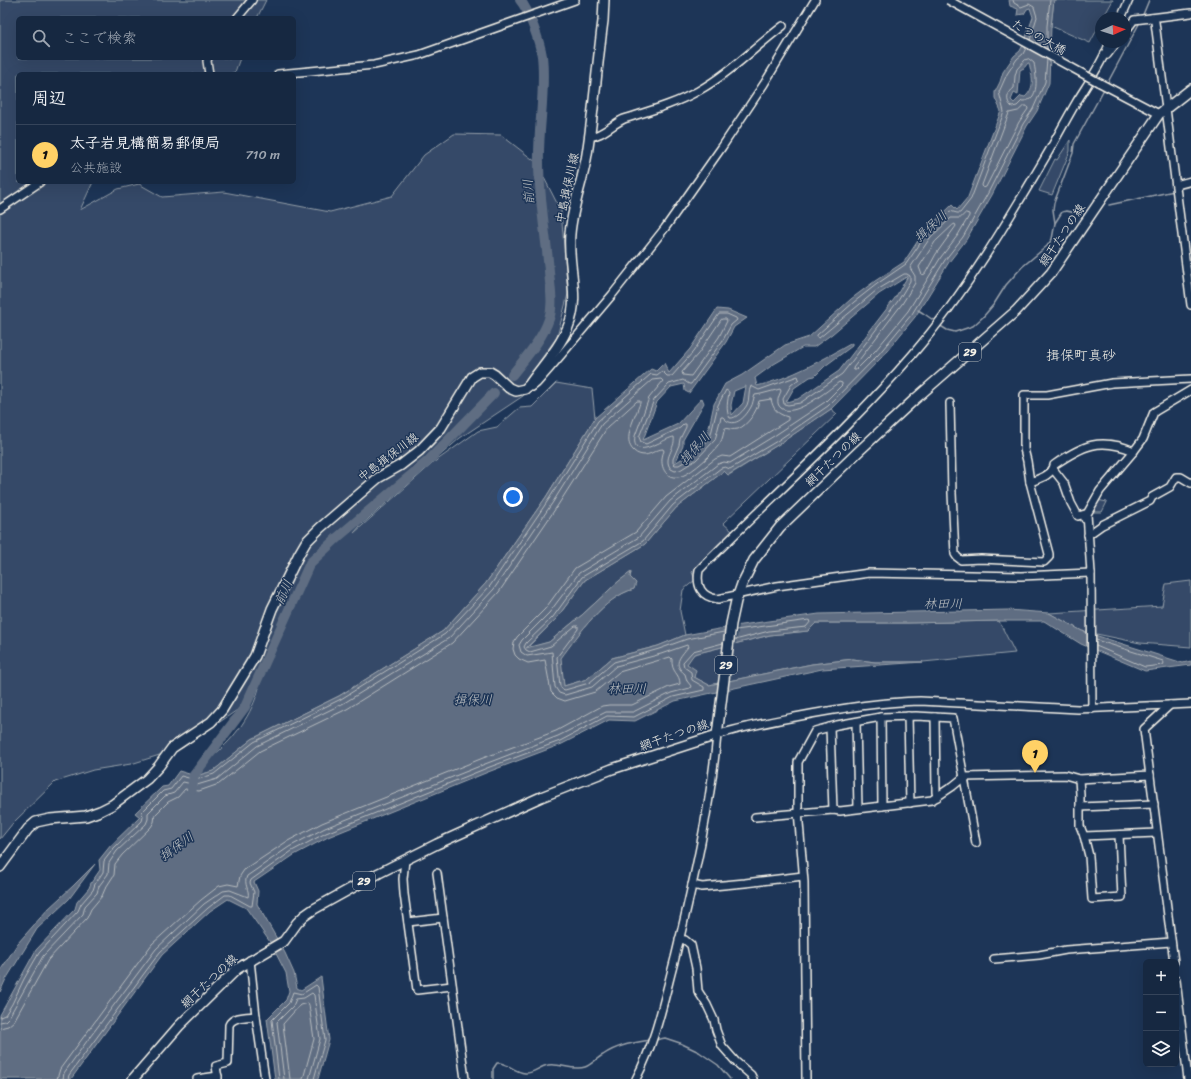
<!DOCTYPE html>
<html lang="ja">
<meta charset="utf-8">
<style>
:root{--surface:#162841;--page:#23344c;--text:#f1f3f6;--muted:#9ea6b1;--line:#35445a;--accent:#ffd166}
body{margin:0;font-family:Sriracha,"Klee One",sans-serif;background:var(--page);color:var(--text)}
.controls{position:absolute;right:12px;bottom:12px;display:grid;overflow:hidden;border-radius:6px;box-shadow:0 4px 16px #0002}
.controls button{width:36px;height:36px;display:grid;place-items:center;padding:0;border:0;border-bottom:1px solid var(--line);background:var(--surface);color:var(--text);font:20px sans-serif}
.compass{position:absolute;left:1095px;top:12px;width:36px;height:36px;border-radius:50%;background:var(--surface);box-shadow:0 4px 16px #0002;rotate:87deg}
.you{position:absolute;left:513px;top:497px;width:14px;height:14px;margin:-10px;border:3px solid #fff;border-radius:50%;background:#1a73e8;box-shadow:0 0 0 6px #1a73e833}
.badge{display:grid;place-items:center;width:26px;height:26px;border-radius:50%;background:var(--accent);color:#111;font-size:13px;font-weight:700}
.pin{position:absolute;translate:-50% -33px;filter:drop-shadow(0 1px 2px #0008)}
.pin::after{content:'';position:absolute;top:21px;width:14px;height:12px;background:inherit;clip-path:polygon(0 0,100% 0,50% 100%)}
.list{margin:0;padding:0;list-style:none}
h2{display:flex;justify-content:space-between;align-items:center;height:52px;margin:0;padding:0 16px;font-size:17px}
h2 small{font-size:13px;font-weight:400;color:var(--muted)}
.list li{display:grid;grid-template-columns:26px 1fr auto;gap:12px;align-items:center;box-sizing:border-box;height:60px;padding:0 16px;border-top:1px solid var(--line)}
.list b{display:block;font-size:15px;white-space:nowrap}
.list p{margin:0;font-size:13px;white-space:nowrap;color:var(--muted)}
.list em{font-size:13px;font-style:normal;color:var(--muted)}
.icon{flex:none;width:22px;height:22px;fill:none;stroke:currentColor;stroke-width:2;stroke-linecap:round;stroke-linejoin:round}
.map{position:relative;flex:none;width:1191px;height:1079px;overflow:hidden}
.search{position:absolute;background:var(--surface);box-shadow:0 4px 16px #0002;left:16px;top:16px;width:280px;height:44px;display:flex;align-items:center;gap:10px;box-sizing:border-box;padding:0 14px;border-radius:6px;color:var(--muted);font-size:15px}
.panel{position:absolute;background:var(--surface);box-shadow:0 4px 16px #0002;left:16px;top:72px;width:280px;height:112px;border-radius:6px}
.map>svg:first-child{display:block}
.green{fill:#354a67;stroke:#949ea8}
.water{fill:#5e6d82;stroke:#9aa2ab;fill-rule:evenodd}
.pier{fill:#1d3557}
.lines{fill:none;stroke-linecap:round;stroke-linejoin:round}
.shore{stroke:#b8bcbf;stroke-width:1}
.stream{stroke:#9aa2ab;stroke-width:1.5}
.river{stroke:#5e6d82;stroke-width:10}
.minor-casing{stroke:#f4f1e8;stroke-width:10}
.major-casing{stroke:#f4f1e8;stroke-width:12}
.minor{stroke:#1d3557;stroke-width:7}
.major{stroke:#1d3557;stroke-width:9}
.minor-bridge-casing{stroke:#f4f1e8;stroke-width:10;stroke-linecap:butt}
.minor-bridge{stroke:#1d3557;stroke-width:7}
.labels{text-anchor:middle;stroke-width:3;stroke-linejoin:round;paint-order:stroke}
.shield{fill:#1d3557;stroke:#b4b9bc;stroke-width:1}
.shield-label{font-size:11px;font-weight:bold;fill:#f4f1e8}
.street-label{font-size:12px;fill:#f4f1e8;stroke:#1d3557}
.water-label{font-size:13px;font-style:italic;fill:#c0c3c4;stroke:#1d3557}
.quarter-label{font-size:14px;fill:#f4f1e8;stroke:#1d3557}
</style>
<div class="map">
<svg width="1191" height="1079" viewBox="0 0 1191 1079">
<rect width="100%" height="100%" fill="#1d3557"/>
<filter id="ink" filterUnits="userSpaceOnUse"><feTurbulence type="fractalNoise" baseFrequency=".025" numOctaves="2"/><feDisplacementMap in="SourceGraphic" scale="8" xChannelSelector="R" yChannelSelector="G"/><feConvolveMatrix kernelMatrix="1 2 1 2 8 2 1 2 1" color-interpolation-filters="sRGB"/></filter>
<g filter="url(#ink)">
<!-- green -->
<g class="green">
<path d="M0,0H266L257,18H18V58H240L235,72L230,74H18V182H93L80,210L118,189L139,184L162,197L224,192L330,212L392,196L424,155L454,134L501,135L536,162L561,211L568,294L557,337L539,362L523,396L460,438L361,525L354,533L433,463L478,431L497,427L519,408L532,407L556,383L592,389L595,418L546,497L486,583L443,631L339,696L252,739L213,771L196,776L192,772C199,764 206,761 214,755C235,738 252,714 259,688L243,706L182,748L131,764L93,770L55,782L13,823L0,839Z"/>
<polygon points="1054,0 1113,0 1103,18 1101,18 1101,22 1090,43 1051,26"/>
<polygon points="1070,140 1070,151 1052,195 1039,191 1055,159 1057,160"/>
<path d="M831,409L837,414L723,523L732,531L692,572L695,580L683,590L680,611L685,635L658,646L612,658L587,679L564,686L560,658C579,634 604,597 634,589L630,577L631,573L619,581L582,615L549,642L526,649L556,619L585,580L645,544L676,508L724,471L729,475L779,444Z"/>
<polygon points="1097,500 1107,502 1102,512 1093,512 1091,510"/>
<polygon points="1191,581 1191,647 1140,643 1082,631 1049,613 1162,606 1166,584"/>
<polygon points="999,621 1015,653 923,662 875,662 853,659 812,664 709,685 694,677 686,664 694,654 770,635 808,631 816,623 908,623"/>
</g>
<!-- water -->
<g class="water">
<path d="M1009,0H1054L1051,26L1049,83L1037,111L1027,126L992,195L966,240L949,262L915,317L882,357L831,409L779,444L728,475L724,471L676,508L645,544L585,580L556,619L526,648L549,642L582,615L619,581L631,572L630,577L636,583L634,589C604,597 579,634 561,658L564,686L587,679L612,658L658,646L685,635L741,625L819,614L1008,610L1049,613L1082,631L1183,663L1191,661V665L1145,671L1081,644L1044,621H999L909,623H816L808,631L770,635L694,654L687,664L696,670L694,677L709,685L812,664L853,659L875,662H923L822,669L675,701L635,721L609,720L562,744L488,772L328,837L294,855L254,882L258,891L257,904L285,953L294,973L297,988L301,990L321,977L329,1040L318,1079H275L267,1019L286,1000L289,991L286,973L270,942L246,908L228,899L210,911L162,955L71,1079H0V1015L36,950L75,909L77,902L89,888L91,883L100,870L99,860L111,845L140,817L135,813L162,787L168,786L179,771L196,776L213,771L252,739L339,696L443,631L486,583L546,497L595,418L651,369L656,371L664,363L669,373L690,349L717,309L728,310L747,318L734,327L726,342L689,393L685,391L684,384L671,387L657,402L643,440L678,424L702,398L704,403L683,440V446L675,463L689,454L707,436L714,404L725,384L742,375L785,345L809,337L851,299L875,281L904,262L923,233L952,205L957,210L968,197L1001,111L995,98V92L1000,82L1003,72L1014,56L1020,51L1024,43L1033,17L1030,8L1027,9L1024,14L1017,15L1018,9L1010,6ZM1028,63H1029C1032,76 1036,87 1025,97L1021,96L1014,103L1011,100L1014,93L1018,95L1020,70L1024,68ZM908,276L895,298L839,371L798,399L786,402L794,388L810,377L815,376L825,366L852,346V343C822,360 791,378 757,386L755,378L774,364L803,347H814L832,334L879,294ZM746,386L743,403L732,415L731,405L734,391Z"/>
<polygon points="95,864 69,899 37,929 5,981 0,992 0,971 18,943 48,909 73,886"/>
</g>
<!-- pier -->
<polygon class="pier" points="739,624 735,646 726,648 729,625"/>
<g class="lines">
<!-- shore -->
<g class="shore">
<polyline points="1013,0 1014,3 1021,7 1029,4 1034,7 1037,17 1030,40"/>
<polyline points="1047,49 1047,26 1050,0"/>
<path d="M1029,59L1034,63C1036,74 1041,102 1022,101L1017,106L1012,107C1005,101 1007,93 1014,88L1015,76L1017,69L1025,60Z"/>
<polygon points="1024,106 1027,106 1028,109 1019,122 986,187 983,188 982,185 1009,113 1018,111"/>
<polygon points="966,213 969,214 969,216 958,235 941,257 908,311 875,351 856,370 854,370 853,368 902,304 915,283 915,276 910,268 930,238 951,218 960,218"/>
<polygon points="953,225 955,224 956,226 936,254 925,274 922,275 919,267 935,242"/>
<polygon points="722,319 726,319 727,321 719,337 691,376 683,375 682,372 698,354"/>
<polyline points="724,632 687,639 659,649 614,662 589,683 565,690 562,689 560,686 557,657 578,629 578,626 575,626 551,646 530,652 526,650 524,647 526,643 553,617 582,577 643,541 673,505 721,468 725,467 730,469 777,441 828,406 878,355 912,314 945,260 963,237 988,193 1023,124 1033,109 1045,82 1047,59"/>
<polyline points="735,640 769,631 806,627 811,621 809,620 736,630"/>
<polyline points="1096,640 1163,661 1164,663 1163,665 1145,667 1096,646"/>
<path d="M0,1017L5,1015L12,1004L24,979L39,953L78,911L81,904L93,890L95,884L103,872L104,861L114,848L142,821L143,817L142,812L163,791L171,789L181,776L196,780L214,774L254,742L341,699L445,634L490,586L549,499L598,421L651,374L657,375L662,371L667,376H672L693,352L719,314H727L736,318L737,320L731,325L723,340L691,384H689L683,380L669,384L654,400L639,437L641,442L646,444L680,428L684,424H686V427L680,439L679,445L673,459V463L675,465H679L692,457L710,438L718,405L726,390L729,392C728,400 725,411 730,418C736,419 744,410 747,405C750,399 748,391 751,386L759,390L798,376L799,379L791,385L783,399L784,404L788,405L800,403L842,374L898,301L910,281V276L907,274H904L877,290L819,338L817,337V335L854,302L877,284L906,264L926,235L950,211L957,213H960L971,199L1004,112L999,92L1007,74L1017,59L1023,54L1026,48"/>
<path d="M0,1022L5,1021L9,1017L43,956L83,914L85,906L97,893L99,886L108,874L109,863L117,851L146,824L148,819V813L165,796L174,793L183,782L197,785L217,779L257,746L344,703L449,638L494,589L553,502L602,424L652,380L661,379L663,381L649,398L635,436C631,463 664,438 674,437C676,449 662,458 671,469L675,471L680,470L696,460L715,440L721,417H723C733,430 745,418 751,407C753,404 753,399 755,395L761,394L780,389L781,391C779,396 775,403 781,408C794,419 828,390 839,382L842,383V385L825,402L774,436L730,463L724,462L718,464L670,501L639,537L579,573L549,613L522,640L519,645L521,652L527,656L552,652L555,687L559,693L565,695L592,687L616,666L661,654L687,645L688,647C680,657 672,664 685,674L687,681L691,686L690,688L671,693L633,712H606L558,736L485,764L325,828L289,847L247,876C243,884 250,890 248,897L230,890L223,891L204,904L156,949L87,1041L64,1073L63,1079"/>
<path d="M0,1028L8,1026L14,1021L48,960L87,918L91,909L102,896L105,889L114,875L115,864L122,855L151,827L154,822L155,815L168,802L178,797L185,789L199,791L219,784L260,751L347,709L452,643L499,592L558,505L607,428L637,401H640V403C636,416 621,440 634,451C637,454 641,455 645,455C652,454 657,449 663,449L664,451C658,464 665,482 682,476C693,472 714,453 720,443C723,439 723,433 725,428C729,429 733,430 738,429C748,425 757,411 759,401L771,399C773,409 777,414 788,417V420L730,457L722,456L715,459L666,497L636,532L575,568L545,609L517,637L514,642L513,649L515,655L519,659L528,663L545,660L551,692L557,698L565,701L595,692L619,672L670,657L672,659C671,673 680,673 680,684L669,687L632,705H609L602,706L556,731L483,758L322,823L286,842L244,870L240,876L238,886L228,884L219,886L201,900L152,944L60,1069L57,1079"/>
<polyline points="68,1079 69,1075 160,952 208,908 225,895 230,895 250,906 252,906 254,892 250,883 251,880 292,851 326,833 487,768 560,741 607,716 634,717 673,697 704,690 704,687 692,680 691,672 684,667 683,662 693,651 723,643"/>
<polyline points="279,1079 272,1020 289,1003 293,992 302,994 316,985 318,987 325,1040 314,1079"/>
<polyline points="284,1079 277,1022 293,1006 296,999 304,998 312,993 314,995 320,1039 309,1079"/>
<polyline points="290,1079 283,1024 300,1005 308,1003 309,1005 314,1039 303,1079"/>
</g>
<!-- stream -->
<g class="stream">
<polyline points="1142,17 1149,0"/>
<polyline points="1107,84 1140,22"/>
<polyline points="1179,189 1191,186"/>
<polyline points="1109,205 1174,191"/>
<polyline points="1055,223 1053,210 1054,203 1073,153 1074,144 1104,89"/>
<polyline points="918,310 923,313 936,322"/>
<polyline points="939,325 947,330 955,332 973,326 983,317 994,304 1006,285 1022,267 1047,246 1052,239 1055,223 1062,212 1066,211 1081,214"/>
<polyline points="655,1040 665,1038 680,1043 699,1052 718,1065 730,1079"/>
<path d="M493,1079V1069L497,1063C508,1062 513,1072 525,1073C533,1074 540,1066 548,1065C560,1063 573,1071 585,1067C591,1065 597,1058 603,1055C617,1045 633,1043 650,1040"/>
</g>
<!-- river -->
<g class="river">
<path d="M512,375C525,358 542,340 549,319C554,304 550,287 549,271C546,235 539,199 539,162C538,128 546,91 542,56C540,43 529,10 520,0"/>
<polyline points="192,789 194,775 245,707 310,563 338,537 429,460 494,393"/>
</g>
<!-- minor casing -->
<g class="minor-casing">
<g id="minor">
<polyline points="237,18 252,0"/>
<polyline points="1121,18 1129,0"/>
<polyline points="1152,18 1155,22 1191,305"/>
<polyline points="1125,32 1134,20 1191,13"/>
<polyline points="1107,55 1117,42"/>
<polyline points="208,58 207,61 209,74"/>
<polyline points="278,74 374,65 419,55 575,0"/>
<polyline points="1098,82 1159,114"/>
<path d="M590,136C599,138 614,123 624,119C649,111 675,104 698,91C729,74 755,47 783,26"/>
<polyline points="1176,185 1191,181"/>
<polyline points="0,209 40,182"/>
<polyline points="529,385 532,387 537,383 551,367 612,295 665,228 722,147 764,84 815,0"/>
<polyline points="950,403 952,493 955,554 957,557 961,560 981,559 1044,562 1049,557 1049,554 1030,482 1027,461 1024,449 1024,395 1047,395 1112,383 1191,379"/>
<polyline points="1053,469 1064,483 1071,503 1078,516 1085,514 1085,519"/>
<path d="M1030,482C1038,479 1053,475 1054,465C1083,445 1100,437 1134,451"/>
<polyline points="1088,535 1102,525 1150,501 1152,497 1170,487 1176,477 1181,477 1191,483"/>
<path d="M1091,573L1021,576L869,573L777,586L718,599C701,597 696,586 699,570C770,498 847,431 913,354C966,292 1008,221 1049,151C1058,135 1067,118 1077,101C1090,80 1101,65 1110,42"/>
<polyline points="1170,705 1144,729 1174,962"/>
<polyline points="1092,709 1091,573 1087,514 1100,491 1134,451 1143,439 1154,412 1191,390"/>
<polyline points="908,716 910,803"/>
<polyline points="881,717 882,806"/>
<polyline points="935,717 936,792 937,797"/>
<polyline points="856,722 858,808"/>
<polyline points="830,727 833,810"/>
<polyline points="1079,779 1080,794 1080,826 1084,836 1089,856 1092,899 1122,897 1119,835"/>
<polyline points="1080,807 1154,804"/>
<polyline points="755,817 833,810 840,811 932,800 953,786 964,777 1065,775 1079,779 1150,775"/>
<polyline points="1084,836 1157,833"/>
<polyline points="405,860 403,879 404,894 417,990 452,986"/>
<polyline points="437,873 465,1079"/>
<polyline points="692,885 702,887 745,883 803,876"/>
<polyline points="408,922 443,918"/>
<polyline points="679,939 685,940 691,945 696,968 698,991 707,1005 714,1020 716,1030 722,1046 736,1062 751,1075 753,1079"/>
<polyline points="994,959 1039,955 1066,950 1171,942"/>
<polyline points="250,960 256,1016 265,1079"/>
<polyline points="1176,980 1188,1079"/>
<polyline points="197,1079 218,1076"/>
<path d="M218,1079L216,1066L228,1063L229,1025C233,1016 247,1017 256,1016"/>
<path d="M636,1079C656,1041 664,999 675,958C693,884 710,811 717,735C742,727 769,722 795,717C836,709 877,702 920,701L1078,709L1191,704"/>
<polyline points="806,1079 804,882 798,811 798,762 815,731 837,725 881,717 916,716 953,718 976,843"/>
</g>
</g>
<!-- major casing -->
<g class="major-casing">
<g id="major">
<path d="M0,867L28,829L36,822L50,819L86,816L100,811L112,805L147,779L159,766L172,748L211,722L222,710L255,656L272,609L299,554L306,542L320,528L378,478L401,465L419,451L441,428L472,377L480,372H490L495,375L509,388L516,391L525,389L529,385C542,366 559,349 568,327C581,296 567,266 570,234C572,207 583,181 587,154C594,110 597,65 603,21L604,0"/>
<polyline points="133,1079 179,1026 237,969 284,941 297,923 304,916 314,909 379,873 437,844 541,797 612,769 717,735 731,624 736,601 742,584 754,560 780,527 859,451 914,400 1016,311 1051,273 1159,114 1191,89"/>
</g>
</g>
<!-- minor -->
<use href="#minor" class="minor"/>
<!-- major -->
<use href="#major" class="major"/>
<!-- minor-bridge casing -->
<g class="minor-bridge-casing">
<polyline id="minor-bridge" points="948,0 1098,82"/>
</g>
<!-- minor-bridge -->
<use href="#minor-bridge" class="minor-bridge"/>
</g>
</g>
<g class="labels">
<!-- shield labels -->
<g class="shield">
<rect x="959" y="343" width="22" height="18" rx="3"/>
<rect x="715" y="656" width="22" height="18" rx="3"/>
<rect x="353" y="872" width="22" height="18" rx="3"/>
</g>
<g class="shield-label">
<text x="970" y="356">29</text>
<text x="726" y="669">29</text>
<text x="364" y="885">29</text>
</g>
<!-- street labels -->
<g class="street-label">
<text transform="translate(1039 37) rotate(29)" y="4">たつの大橋</text>
<text transform="translate(567 188) rotate(-78)" y="4">中島揖保川線</text>
<text transform="translate(1062 235) rotate(-56)" y="4">網干たつの線</text>
<text transform="translate(388 457) rotate(-37)" y="4">中島揖保川線</text>
<text transform="translate(833 459) rotate(-44)" y="4">網干たつの線</text>
<text transform="translate(674 735) rotate(-19)" y="4">網干たつの線</text>
<text transform="translate(209 981) rotate(-43)" y="4">網干たつの線</text>
</g>
<!-- water labels -->
<g class="water-label">
<text transform="translate(528 192) rotate(-95)" y="5">前川</text>
<text transform="translate(930 226) rotate(-42)" y="5">揖保川</text>
<text transform="translate(694 448) rotate(-48)" y="5">揖保川</text>
<text transform="translate(283 592) rotate(-66)" y="5">前川</text>
<text x="943" y="608">林田川</text>
<text x="627" y="693">林田川</text>
<text x="473" y="704">揖保川</text>
<text transform="translate(176 846) rotate(-36)" y="5">揖保川</text>
</g>
<!-- quarter labels -->
<g class="quarter-label">
<text x="1081" y="360">揖保町真砂</text>
</g>
</g>
</svg>
<div class="controls">
<button>+</button>
<button>−</button>
<button><svg class="icon" aria-label="layers" viewBox="0 0 24 24"><path d="M12 4l9 5-9 5-9-5zM3 14l9 5 9-5"/></svg></button>
</div>
<svg class="compass" viewBox="-18 -18 36 36"><path d="M0-13l5 13h-10z" fill="#e53935"/><path d="M0 13l5-13h-10z" fill="#9ea6b1"/></svg>
<div class="you"></div>
<div class="pin badge" style="left:1035px;top:773px">1</div>
<div class="search"><svg class="icon" aria-label="search" viewBox="0 0 24 24"><circle cx="10" cy="10" r="6"/><path d="M15 15l6 6"/></svg>ここで検索</div>
<section class="panel">
<h2>周辺<small></small></h2>
<ul class="list">
<li><span class="badge">1</span><div><b>太子岩見構簡易郵便局</b><p>公共施設</p></div><em>710 m</em></li>
</ul>
</section>
</div>
